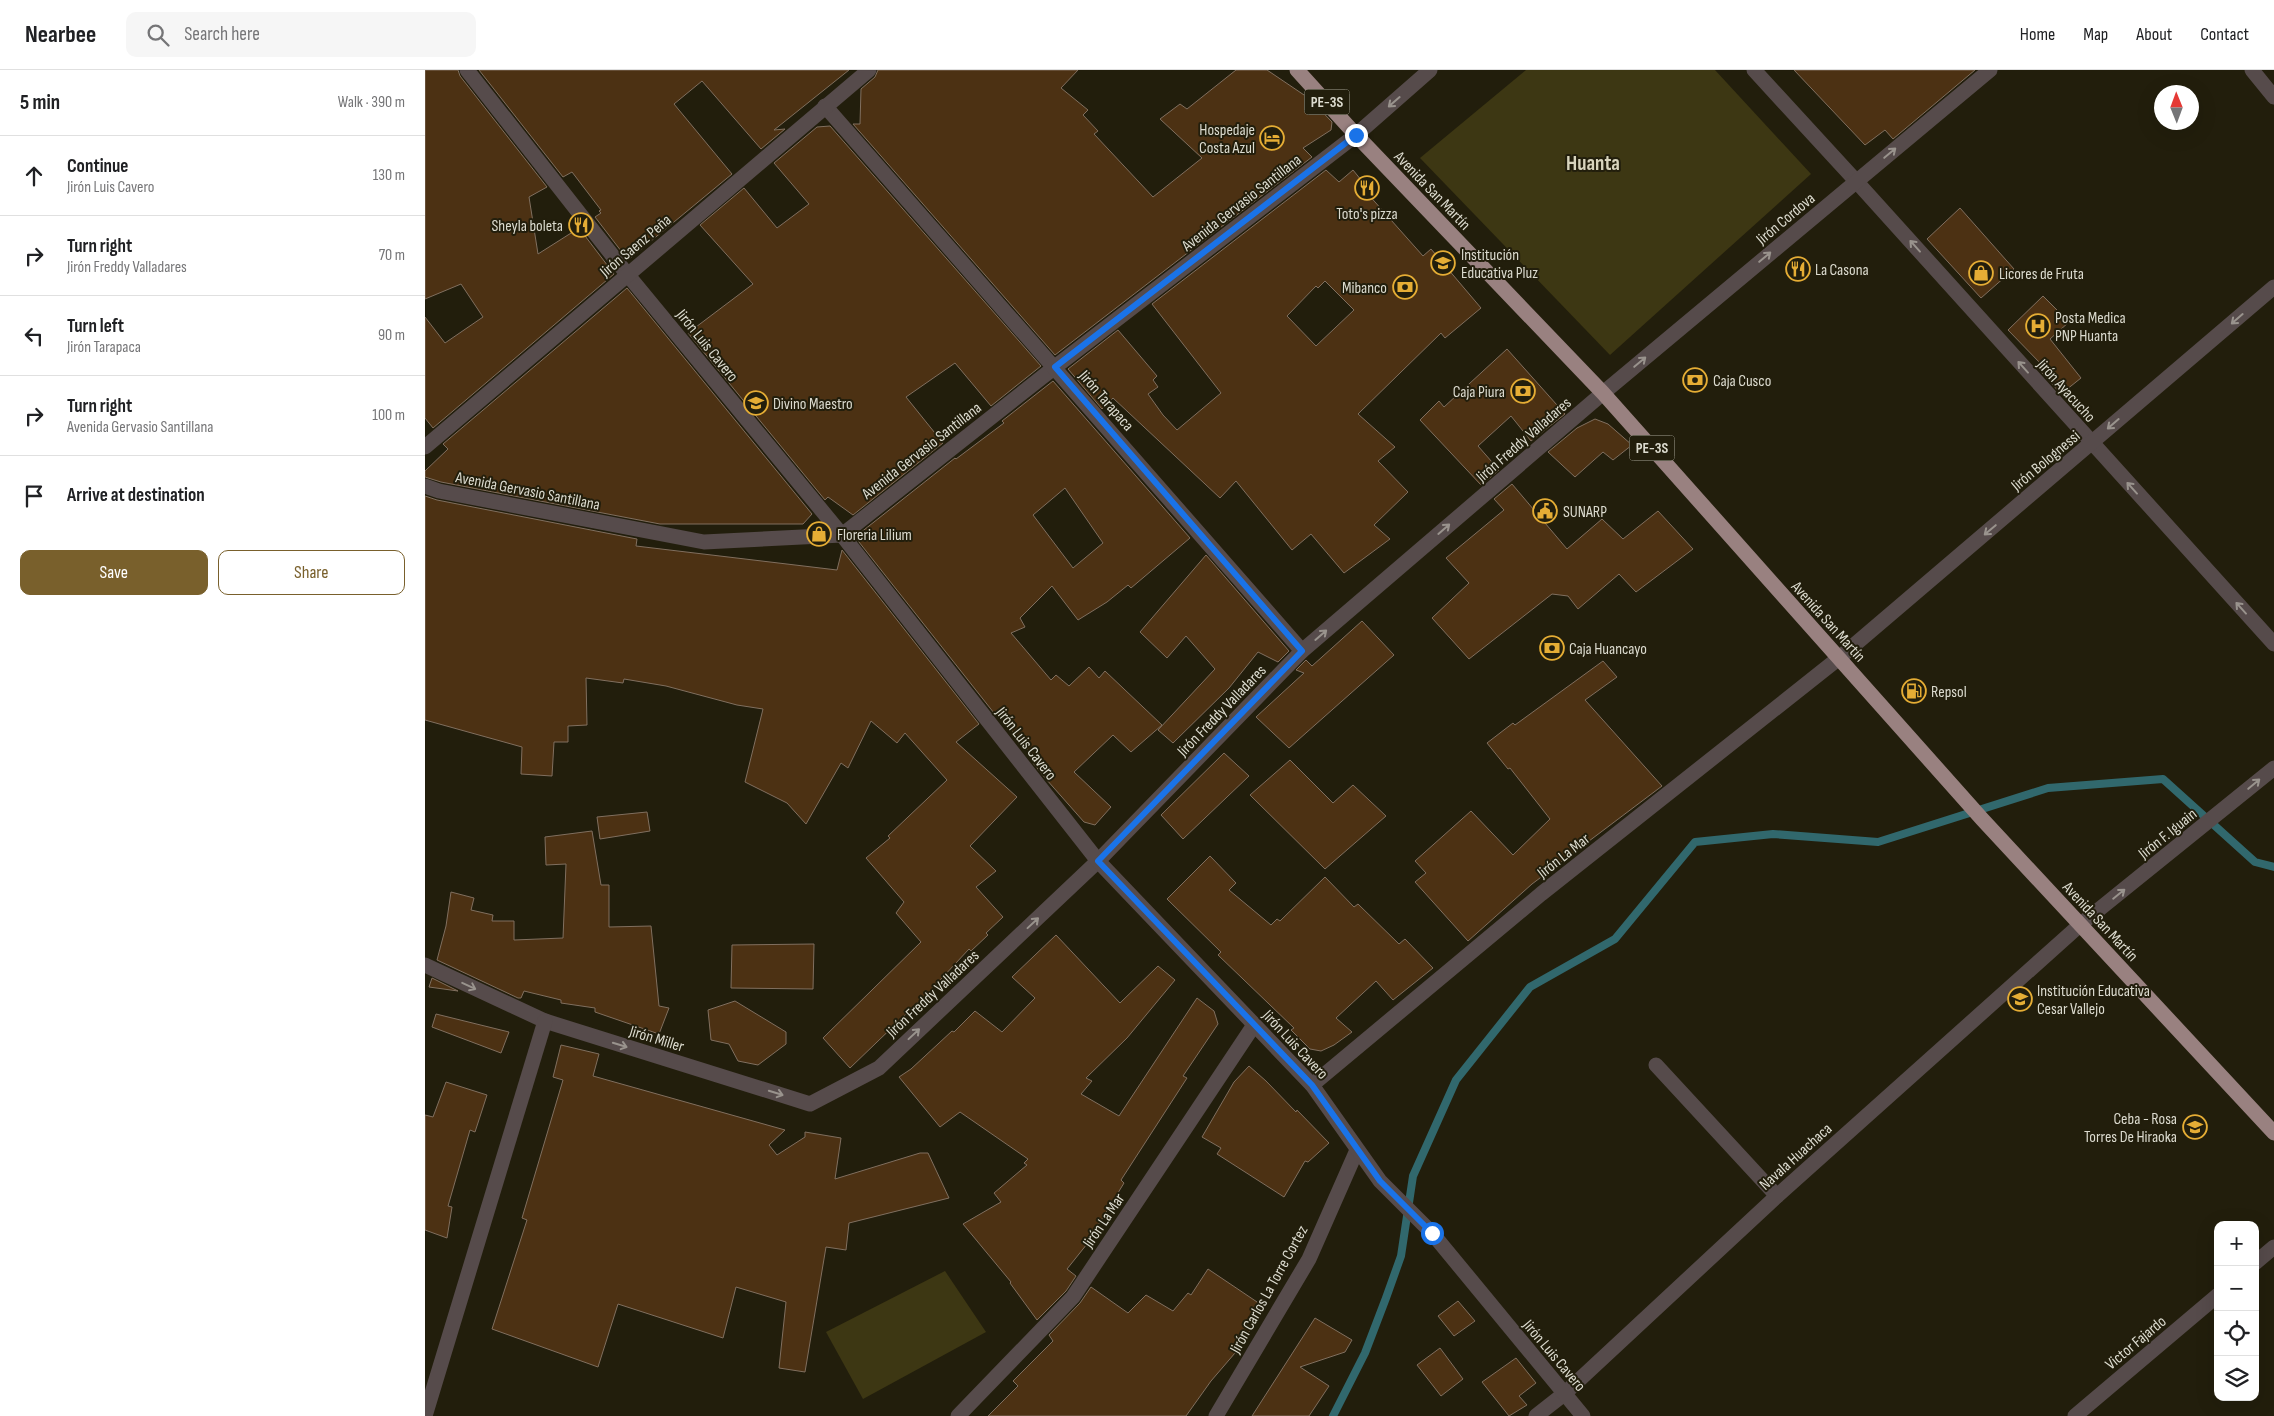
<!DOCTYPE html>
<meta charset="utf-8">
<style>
:root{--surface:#fff;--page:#f6f6f6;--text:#202124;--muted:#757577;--line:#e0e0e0;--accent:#79602c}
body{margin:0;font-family:"Sofia Sans Condensed",sans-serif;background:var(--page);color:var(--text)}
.controls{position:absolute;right:15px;bottom:15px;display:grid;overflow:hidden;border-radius:10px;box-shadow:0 5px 20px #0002}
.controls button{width:45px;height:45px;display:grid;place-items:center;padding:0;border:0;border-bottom:1px solid var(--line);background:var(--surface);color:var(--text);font:25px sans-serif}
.compass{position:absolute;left:1729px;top:15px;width:45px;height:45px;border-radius:50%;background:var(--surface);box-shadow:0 5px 20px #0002;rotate:359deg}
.stop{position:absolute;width:15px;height:15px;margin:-11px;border:4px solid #1a73e8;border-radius:50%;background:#fff}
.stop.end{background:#1a73e8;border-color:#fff;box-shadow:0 1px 5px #0008}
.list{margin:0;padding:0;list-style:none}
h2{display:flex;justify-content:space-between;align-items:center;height:65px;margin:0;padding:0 20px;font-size:21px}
h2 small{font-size:16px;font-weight:400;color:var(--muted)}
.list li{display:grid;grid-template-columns:32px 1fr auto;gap:15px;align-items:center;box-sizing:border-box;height:80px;padding:0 20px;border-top:1px solid var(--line)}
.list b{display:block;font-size:19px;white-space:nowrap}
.list p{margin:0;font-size:16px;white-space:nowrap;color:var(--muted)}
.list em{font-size:16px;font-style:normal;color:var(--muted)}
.actions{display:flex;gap:10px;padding:15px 20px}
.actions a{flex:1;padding:11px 0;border:1px solid var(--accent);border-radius:10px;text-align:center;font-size:18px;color:var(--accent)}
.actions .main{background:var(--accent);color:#fff}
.icon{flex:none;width:28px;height:28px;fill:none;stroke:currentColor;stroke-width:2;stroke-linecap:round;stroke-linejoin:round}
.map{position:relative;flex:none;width:1849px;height:1346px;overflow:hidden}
header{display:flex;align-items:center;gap:30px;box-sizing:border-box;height:70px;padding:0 25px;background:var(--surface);border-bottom:1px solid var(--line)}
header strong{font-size:24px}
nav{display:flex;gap:28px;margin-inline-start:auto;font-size:18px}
.search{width:350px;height:45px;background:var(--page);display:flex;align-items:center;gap:12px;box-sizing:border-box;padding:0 18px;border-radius:10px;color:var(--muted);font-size:19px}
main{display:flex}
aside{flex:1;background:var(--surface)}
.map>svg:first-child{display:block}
.green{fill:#3d3713}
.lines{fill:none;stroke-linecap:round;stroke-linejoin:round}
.stream{stroke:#31686d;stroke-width:8}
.building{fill:#4c3113;stroke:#806f5f;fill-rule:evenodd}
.pedestrian{stroke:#564b4b;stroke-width:15}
.minor{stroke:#564b4b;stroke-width:15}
.tertiary{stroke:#564b4b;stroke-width:15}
.trunk{stroke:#998180;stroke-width:15}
.oneway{stroke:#99938d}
.route{stroke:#1a73e8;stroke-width:6}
.labels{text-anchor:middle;stroke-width:4;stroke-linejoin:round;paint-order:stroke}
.shield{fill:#221e0c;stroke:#a4a294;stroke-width:1}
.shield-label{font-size:15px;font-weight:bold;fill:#dcdbcf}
.poi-label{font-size:16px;fill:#dcdbcf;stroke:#221e0c;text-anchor:start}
.street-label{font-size:16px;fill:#dcdbcf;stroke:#221e0c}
.district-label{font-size:21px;font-weight:bold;fill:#d8d4bd;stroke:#221e0c}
</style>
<header>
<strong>Nearbee</strong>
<div class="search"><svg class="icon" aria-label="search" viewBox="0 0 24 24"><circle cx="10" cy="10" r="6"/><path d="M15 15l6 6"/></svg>Search here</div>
<nav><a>Home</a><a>Map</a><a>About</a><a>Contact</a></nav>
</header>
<main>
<aside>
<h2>5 min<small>Walk · 390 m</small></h2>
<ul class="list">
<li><svg class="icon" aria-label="ahead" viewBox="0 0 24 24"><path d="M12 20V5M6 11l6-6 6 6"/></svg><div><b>Continue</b><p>Jirón Luis Cavero</p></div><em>130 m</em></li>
<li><svg class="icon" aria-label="right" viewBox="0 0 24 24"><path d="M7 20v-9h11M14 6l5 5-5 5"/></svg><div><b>Turn right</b><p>Jirón Freddy Valladares</p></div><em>70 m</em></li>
<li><svg class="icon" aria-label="left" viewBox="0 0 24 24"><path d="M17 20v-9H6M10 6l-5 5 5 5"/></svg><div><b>Turn left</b><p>Jirón Tarapaca</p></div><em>90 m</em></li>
<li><svg class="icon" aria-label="right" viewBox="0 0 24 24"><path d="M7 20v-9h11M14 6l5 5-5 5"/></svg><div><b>Turn right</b><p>Avenida Gervasio Santillana</p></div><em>100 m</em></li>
<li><svg class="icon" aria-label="arrive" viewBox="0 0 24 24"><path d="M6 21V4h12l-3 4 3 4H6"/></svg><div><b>Arrive at destination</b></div></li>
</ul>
<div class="actions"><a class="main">Save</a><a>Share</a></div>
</aside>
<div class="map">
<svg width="1849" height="1346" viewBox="0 0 1849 1346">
<rect width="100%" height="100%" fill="#221e0c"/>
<!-- green -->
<g class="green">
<polygon points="1101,0 1290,0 1386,104 1185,285 995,88"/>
<polygon points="520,1201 561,1262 438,1329 401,1262"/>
</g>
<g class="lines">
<!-- stream -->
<polyline class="stream" points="908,1346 940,1283 961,1228 976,1186 988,1106 1031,1010 1105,917 1190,869 1270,772 1348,764 1453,772 1623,718 1738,709 1830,792 1849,797"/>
</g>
<!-- building -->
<g class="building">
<polygon points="0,0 33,0 35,6 122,117 104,127 113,184 154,158 189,204 8,358 0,348 0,247 20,273 58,247 36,214 0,229"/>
<polygon points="54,0 424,0 349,60 360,59 336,79 277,11 249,34 307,104 203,190 170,147 176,143 174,141 176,140 147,102 138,107"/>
<polygon points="453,0 653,0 636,18 663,40 658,45 673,61 669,64 728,127 777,88 735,49 755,34 762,39 811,0 842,0 885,29 907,52 906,60 878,78 887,87 630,285 428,54 435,54 436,19 450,7"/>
<polygon points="1369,0 1550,0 1468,69 1460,60 1440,75"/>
<polygon points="405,56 616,296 566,336 530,293 481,327 518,373 428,445 403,427 400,430 263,263 328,214 275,155 319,118 352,158 384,134 349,93 392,57"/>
<path d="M901,100L914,112L928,100L945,121L942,123L998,186L1006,179L1056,238L1020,268L1016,263L933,344L970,377L953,391L983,422L949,455L965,469L919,503L886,464L867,480L811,411L795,428L688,328L677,339L643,299L693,260L732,306L728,310L733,317L723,324L738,345L752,360L796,323L727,234ZM900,211L929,240L891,276L862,246L891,216L893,218Z"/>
<polygon points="1535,138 1589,199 1556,228 1502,169"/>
<polygon points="202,218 387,444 378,454 235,454 16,412 0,407 0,401 23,379 18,374"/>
<polygon points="1618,226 1644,252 1625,269 1656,308 1636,324 1612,297 1616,294 1583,260"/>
<polygon points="1082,279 1140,344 1106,371 1086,346 1053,376 1074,400 1056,415 995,350 1014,331 1019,337"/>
<path d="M628,311L765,468L706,518L703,515L682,532L653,550L627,516L595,548L600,557L586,563L626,610L631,605L644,616L664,597L674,608L680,601L737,655L706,682L688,665L649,702L686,737L670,755L659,752L621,709L608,693L611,690L571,641L569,643L430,467L530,388L531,389L579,353L577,351ZM640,418L678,473L648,498L608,445Z"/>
<polygon points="1170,349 1183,354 1207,375 1188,390 1178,382 1150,407 1123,382 1152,358"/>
<polygon points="1087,414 1142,479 1177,449 1198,469 1233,441 1268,479 1211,522 1194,504 1153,539 1143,526 1127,524 1044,589 1007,548 1044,513 1021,488 1079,440 1069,429"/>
<polygon points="0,426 12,430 212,469 211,476 412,500 417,480 554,654 531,672 592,727 545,776 571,801 551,817 578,847 561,863 563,865 546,881 544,879 504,922 425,998 398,968 496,872 471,843 479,832 441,788 465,768 463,766 522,710 480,663 472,673 446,651 423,698 416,693 381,754 362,733 320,712 338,639 312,635 241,616 199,609 198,613 161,608 162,655 143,656 143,672 129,672 127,706 96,704 97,677 0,650"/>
<polygon points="781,485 864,581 853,592 833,582 804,618 748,673 733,660 790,599 761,566 742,588 715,562"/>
<polygon points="937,551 969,585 864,678 831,647 879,603 871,600 881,590 887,596"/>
<polygon points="1178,591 1192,607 1160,630 1237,716 1107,814 1043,871 990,812 1001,803 990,791 1046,741 1088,785 1125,749 1085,698 1083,699 1062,673 1088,653 1090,655"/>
<polygon points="799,683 824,706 758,769 736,745"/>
<polygon points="865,690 908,733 928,715 961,746 900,799 825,725"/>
<polygon points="222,742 225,761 175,769 172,747"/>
<polygon points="167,761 176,815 184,815 184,857 226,856 234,936 244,938 234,964 170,942 170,938 136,933 136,930 99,921 96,928 93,928 12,890 21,856 26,822 49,828 46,840 68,845 67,851 89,851 89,870 138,868 141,794 121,795 120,767"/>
<polygon points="785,786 811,813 804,820 846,855 852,849 855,851 900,807 929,837 933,834 974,874 980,869 1008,898 968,930 951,911 911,948 927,962 909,975 896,981 885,979 866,960 869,958 793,885 796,882 742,829"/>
<polygon points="631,865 695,933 733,896 750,910 702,968 661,1008 667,1011 656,1024 694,1046 772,928 789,941 793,954 758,1006 762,1008 696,1110 699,1113 669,1162 670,1164 642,1199 651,1206 641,1221 612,1250 585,1213 586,1212 538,1154 576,1132 569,1123 602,1095 599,1093 603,1089 535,1042 515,1057 474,1007 486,999 527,961 529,962 550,941 577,962 610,928 587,907"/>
<polygon points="389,874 388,919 306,918 307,875"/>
<polygon points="7,908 33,921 4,917"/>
<polygon points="310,931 361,962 361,974 333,995 313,991 304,974 286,970 283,940"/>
<polygon points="11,944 84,962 76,983 7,957"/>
<polygon points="136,975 174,984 168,1006 360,1060 344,1075 352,1085 380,1067 380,1062 416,1068 410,1109 495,1083 503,1083 524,1128 424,1153 421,1180 401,1177 380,1302 354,1298 361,1232 311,1217 298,1268 193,1234 173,1297 67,1259 102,1150 97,1148 138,1010 128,1007"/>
<polygon points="824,996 841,1011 871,1042 872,1040 904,1073 883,1092 880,1091 859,1127 792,1084 796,1078 777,1067 809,1012"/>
<polygon points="21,1012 62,1025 50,1062 45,1060 23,1136 27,1137 22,1168 0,1160 0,1045 8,1047"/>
<polygon points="783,1199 838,1236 812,1284 810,1283 786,1311 761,1346 563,1346 593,1316 588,1311 628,1271 624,1265 655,1233 666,1217 703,1243 721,1225 748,1241 763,1223 766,1225"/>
<polygon points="1033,1231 1050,1251 1029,1266 1013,1246"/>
<polygon points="890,1248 927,1270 920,1282 875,1297 904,1316 884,1346 827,1346"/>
<polygon points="1015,1278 1038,1309 1016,1326 992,1295"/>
<polygon points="1091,1288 1111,1313 1094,1326 1102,1335 1084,1346 1057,1312"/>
</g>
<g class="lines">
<!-- pedestrian -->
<polyline class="pedestrian" points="417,465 630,297 931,65"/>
<!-- minor -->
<g class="minor">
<polyline points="42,0 202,204 417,465"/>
<polyline points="1329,0 1431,111 1849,574"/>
<polyline points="1827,0 1849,27"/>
<polyline points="400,36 877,581"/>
<polyline points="0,377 444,0"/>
<polyline points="0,895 120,951 385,1034 454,998 673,791 877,581 1178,323 1565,0"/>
<polyline points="1231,995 1352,1126"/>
<polyline points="887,1015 1116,824 1414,588 1849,217"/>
<polyline points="0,1346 120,951"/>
<polyline points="533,1346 648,1227 829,955"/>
<polyline points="791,1346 884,1189 932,1080"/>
<polyline points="1111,1346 1139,1324 1352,1126 1656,854 1849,698"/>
</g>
<!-- tertiary -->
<g class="tertiary">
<polyline points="931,65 1005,0"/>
<polyline points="0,416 14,421 279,472 417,465 673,791 887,1015 955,1111 1007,1163 1158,1346"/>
<polyline points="1830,1193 1849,1177"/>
<polyline points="1650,1346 1793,1225"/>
</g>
<!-- trunk -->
<polyline class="trunk" points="872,0 931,65 1178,323 1557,749 1849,1063"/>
</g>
<!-- one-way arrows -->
<defs><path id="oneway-shaft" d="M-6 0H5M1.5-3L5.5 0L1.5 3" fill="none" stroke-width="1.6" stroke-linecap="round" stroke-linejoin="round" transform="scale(1.25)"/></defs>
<g class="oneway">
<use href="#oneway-shaft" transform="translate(969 32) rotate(139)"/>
<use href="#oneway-shaft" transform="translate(1465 83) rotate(-40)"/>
<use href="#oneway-shaft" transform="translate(1490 176) rotate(-132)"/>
<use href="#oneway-shaft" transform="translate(1340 187) rotate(-40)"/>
<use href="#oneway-shaft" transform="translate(1812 249) rotate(139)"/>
<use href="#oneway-shaft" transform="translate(1215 292) rotate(-40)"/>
<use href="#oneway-shaft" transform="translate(1598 297) rotate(-132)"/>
<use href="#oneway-shaft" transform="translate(1688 354) rotate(139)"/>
<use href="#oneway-shaft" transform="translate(1707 418) rotate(-132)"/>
<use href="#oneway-shaft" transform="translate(1019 459) rotate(-41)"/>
<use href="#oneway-shaft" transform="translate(1565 460) rotate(140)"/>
<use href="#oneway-shaft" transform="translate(1816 538) rotate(-132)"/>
<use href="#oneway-shaft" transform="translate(896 565) rotate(-41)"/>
<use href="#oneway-shaft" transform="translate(1829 714) rotate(-40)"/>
<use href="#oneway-shaft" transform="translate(1694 824) rotate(-39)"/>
<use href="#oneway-shaft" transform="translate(608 853) rotate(-43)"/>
<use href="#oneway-shaft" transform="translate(44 916) rotate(25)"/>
<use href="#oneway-shaft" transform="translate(489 964) rotate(-43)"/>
<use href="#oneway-shaft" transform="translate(195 975) rotate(17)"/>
<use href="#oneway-shaft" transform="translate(351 1023) rotate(17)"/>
</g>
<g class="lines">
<!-- route -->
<polyline class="route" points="931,65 630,297 877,581 673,791 887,1015 955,1111 1007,1163"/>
</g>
<!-- icons -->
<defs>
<g id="hotel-ring" transform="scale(1.25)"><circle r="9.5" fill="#221e0c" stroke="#e5ad35" stroke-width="1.5"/><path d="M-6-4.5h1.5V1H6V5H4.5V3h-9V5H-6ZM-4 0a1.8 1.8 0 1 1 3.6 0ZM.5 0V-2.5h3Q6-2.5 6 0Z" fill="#e5ad35"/></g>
<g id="restaurant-ring" transform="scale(1.25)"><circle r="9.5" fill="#221e0c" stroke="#e5ad35" stroke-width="1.5"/><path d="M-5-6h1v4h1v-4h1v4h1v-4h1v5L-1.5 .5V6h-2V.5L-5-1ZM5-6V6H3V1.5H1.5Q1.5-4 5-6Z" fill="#e5ad35"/></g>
<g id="school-ring" transform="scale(1.25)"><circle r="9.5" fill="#221e0c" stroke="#e5ad35" stroke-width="1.5"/><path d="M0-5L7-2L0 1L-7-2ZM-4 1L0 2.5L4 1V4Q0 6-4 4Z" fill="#e5ad35"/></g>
<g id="shop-ring" transform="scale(1.25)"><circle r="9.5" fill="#221e0c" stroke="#e5ad35" stroke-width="1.5"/><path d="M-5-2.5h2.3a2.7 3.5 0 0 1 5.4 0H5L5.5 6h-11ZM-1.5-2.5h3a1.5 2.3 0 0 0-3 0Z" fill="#e5ad35"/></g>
<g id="bank-ring" transform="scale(1.25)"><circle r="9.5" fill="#221e0c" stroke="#e5ad35" stroke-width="1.5"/><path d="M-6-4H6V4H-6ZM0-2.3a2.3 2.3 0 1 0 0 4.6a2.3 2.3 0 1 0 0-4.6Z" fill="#e5ad35"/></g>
<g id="hospital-ring" transform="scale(1.25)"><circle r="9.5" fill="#221e0c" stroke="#e5ad35" stroke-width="1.5"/><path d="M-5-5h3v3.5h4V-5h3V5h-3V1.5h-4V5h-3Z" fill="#e5ad35"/></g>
<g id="civic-ring" transform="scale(1.25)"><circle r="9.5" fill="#221e0c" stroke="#e5ad35" stroke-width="1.5"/><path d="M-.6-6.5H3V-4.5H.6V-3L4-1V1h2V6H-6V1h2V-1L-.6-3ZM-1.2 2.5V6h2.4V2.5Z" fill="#e5ad35"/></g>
<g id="fuel-ring" transform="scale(1.25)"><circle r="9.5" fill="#221e0c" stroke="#e5ad35" stroke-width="1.5"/><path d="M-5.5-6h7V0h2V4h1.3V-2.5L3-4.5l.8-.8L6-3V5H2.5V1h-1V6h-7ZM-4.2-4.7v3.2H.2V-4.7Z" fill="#e5ad35"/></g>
</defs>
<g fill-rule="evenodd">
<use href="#hotel-ring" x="847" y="68"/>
<use href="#restaurant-ring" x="942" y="118"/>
<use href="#restaurant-ring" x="156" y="155"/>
<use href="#school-ring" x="1018" y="193"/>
<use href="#restaurant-ring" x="1373" y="199"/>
<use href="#shop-ring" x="1556" y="203"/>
<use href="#bank-ring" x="980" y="217"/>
<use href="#hospital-ring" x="1613" y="256"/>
<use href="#bank-ring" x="1270" y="310"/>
<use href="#bank-ring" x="1098" y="321"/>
<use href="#school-ring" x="331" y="333"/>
<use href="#civic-ring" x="1120" y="441"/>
<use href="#shop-ring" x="394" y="464"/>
<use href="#bank-ring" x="1127" y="578"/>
<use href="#fuel-ring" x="1489" y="621"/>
<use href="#school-ring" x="1595" y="929"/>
<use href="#school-ring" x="1770" y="1057"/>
</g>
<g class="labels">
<!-- shield labels -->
<g class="shield">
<rect x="879.5" y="19.5" width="45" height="25" rx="4"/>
<rect x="1204.5" y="365.5" width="45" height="25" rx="4"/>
</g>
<g class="shield-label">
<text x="902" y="37">PE-3S</text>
<text x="1227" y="383">PE-3S</text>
</g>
<!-- poi labels -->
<g class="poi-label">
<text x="830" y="65" text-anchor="end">Hospedaje<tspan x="830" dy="18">Costa Azul</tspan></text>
<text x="942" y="149" text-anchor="middle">Toto's pizza</text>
<text x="138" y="161" text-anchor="end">Sheyla boleta</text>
<text x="1036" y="190">Institución<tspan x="1036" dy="18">Educativa Pluz</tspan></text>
<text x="1390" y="205">La Casona</text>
<text x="1574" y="209">Licores de Fruta</text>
<text x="962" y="223" text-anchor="end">Mibanco</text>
<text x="1630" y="253">Posta Medica<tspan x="1630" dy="18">PNP Huanta</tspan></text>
<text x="1288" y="316">Caja Cusco</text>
<text x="1080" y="327" text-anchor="end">Caja Piura</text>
<text x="348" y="339">Divino Maestro</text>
<text x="1138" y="447">SUNARP</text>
<text x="412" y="470">Floreria Lilium</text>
<text x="1144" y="584">Caja Huancayo</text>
<text x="1506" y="627">Repsol</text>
<text x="1612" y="926">Institución Educativa<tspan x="1612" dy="18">Cesar Vallejo</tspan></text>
<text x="1752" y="1054" text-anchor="end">Ceba - Rosa<tspan x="1752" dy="18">Torres De Hiraoka</tspan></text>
</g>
<!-- street labels -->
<g class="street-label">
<text transform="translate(1008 120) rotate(46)" y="6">Avenida San Martín</text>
<text transform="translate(816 132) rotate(-38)" y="6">Avenida Gervasio Santillana</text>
<text transform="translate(1360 148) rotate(-40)" y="6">Jirón Cordova</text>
<text transform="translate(210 175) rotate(-40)" y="6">Jirón Saenz Peña</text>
<text transform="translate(283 275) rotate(51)" y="6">Jirón Luis Cavero</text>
<text transform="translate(1642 320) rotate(48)" y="6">Jirón Ayacucho</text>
<text transform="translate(682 330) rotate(49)" y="6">Jirón Tarapaca</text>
<text transform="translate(1098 369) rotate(-41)" y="6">Jirón Freddy Valladares</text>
<text transform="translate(496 380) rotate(-38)" y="6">Avenida Gervasio Santillana</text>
<text transform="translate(1620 390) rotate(-40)" y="6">Jirón Bolognessi</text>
<text transform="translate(103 420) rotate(11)" y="6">Avenida Gervasio Santillana</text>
<text transform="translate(1404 551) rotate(48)" y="6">Avenida San Martín</text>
<text transform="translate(796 640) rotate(-46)" y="6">Jirón Freddy Valladares</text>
<text transform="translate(602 673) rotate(52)" y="6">Jirón Luis Cavero</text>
<text transform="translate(1742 763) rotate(-39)" y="6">Jirón F. Iguain</text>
<text transform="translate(1138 785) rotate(-38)" y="6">Jirón La Mar</text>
<text transform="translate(1676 851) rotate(47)" y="6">Avenida San Martín</text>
<text transform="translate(507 923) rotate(-43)" y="6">Jirón Freddy Valladares</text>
<text transform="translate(232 968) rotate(17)" y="6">Jirón Miller</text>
<text transform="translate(871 974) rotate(47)" y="6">Jirón Luis Cavero</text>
<text transform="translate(1370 1086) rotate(-42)" y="6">Navala Huachaca</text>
<text transform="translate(678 1150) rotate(-56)" y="6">Jirón La Mar</text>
<text transform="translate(843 1219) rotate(-61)" y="6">Jirón Carlos La Torre Cortez</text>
<text transform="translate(1710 1272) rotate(-40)" y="6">Victor Fajardo</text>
<text transform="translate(1130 1285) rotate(50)" y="6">Jirón Luis Cavero</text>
</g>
<!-- district labels -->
<g class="district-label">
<text x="1168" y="100">Huanta</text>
</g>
</g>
</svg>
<div class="controls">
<button>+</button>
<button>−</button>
<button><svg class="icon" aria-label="locate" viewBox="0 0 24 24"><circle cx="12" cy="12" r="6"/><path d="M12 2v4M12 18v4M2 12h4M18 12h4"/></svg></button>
<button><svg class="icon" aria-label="layers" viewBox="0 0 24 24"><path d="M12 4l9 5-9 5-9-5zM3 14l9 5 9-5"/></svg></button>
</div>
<svg class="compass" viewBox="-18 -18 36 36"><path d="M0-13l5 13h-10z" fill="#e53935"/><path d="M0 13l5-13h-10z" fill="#757577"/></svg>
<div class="stop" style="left:1007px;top:1163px"></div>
<div class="stop end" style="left:931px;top:65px"></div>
</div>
</main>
